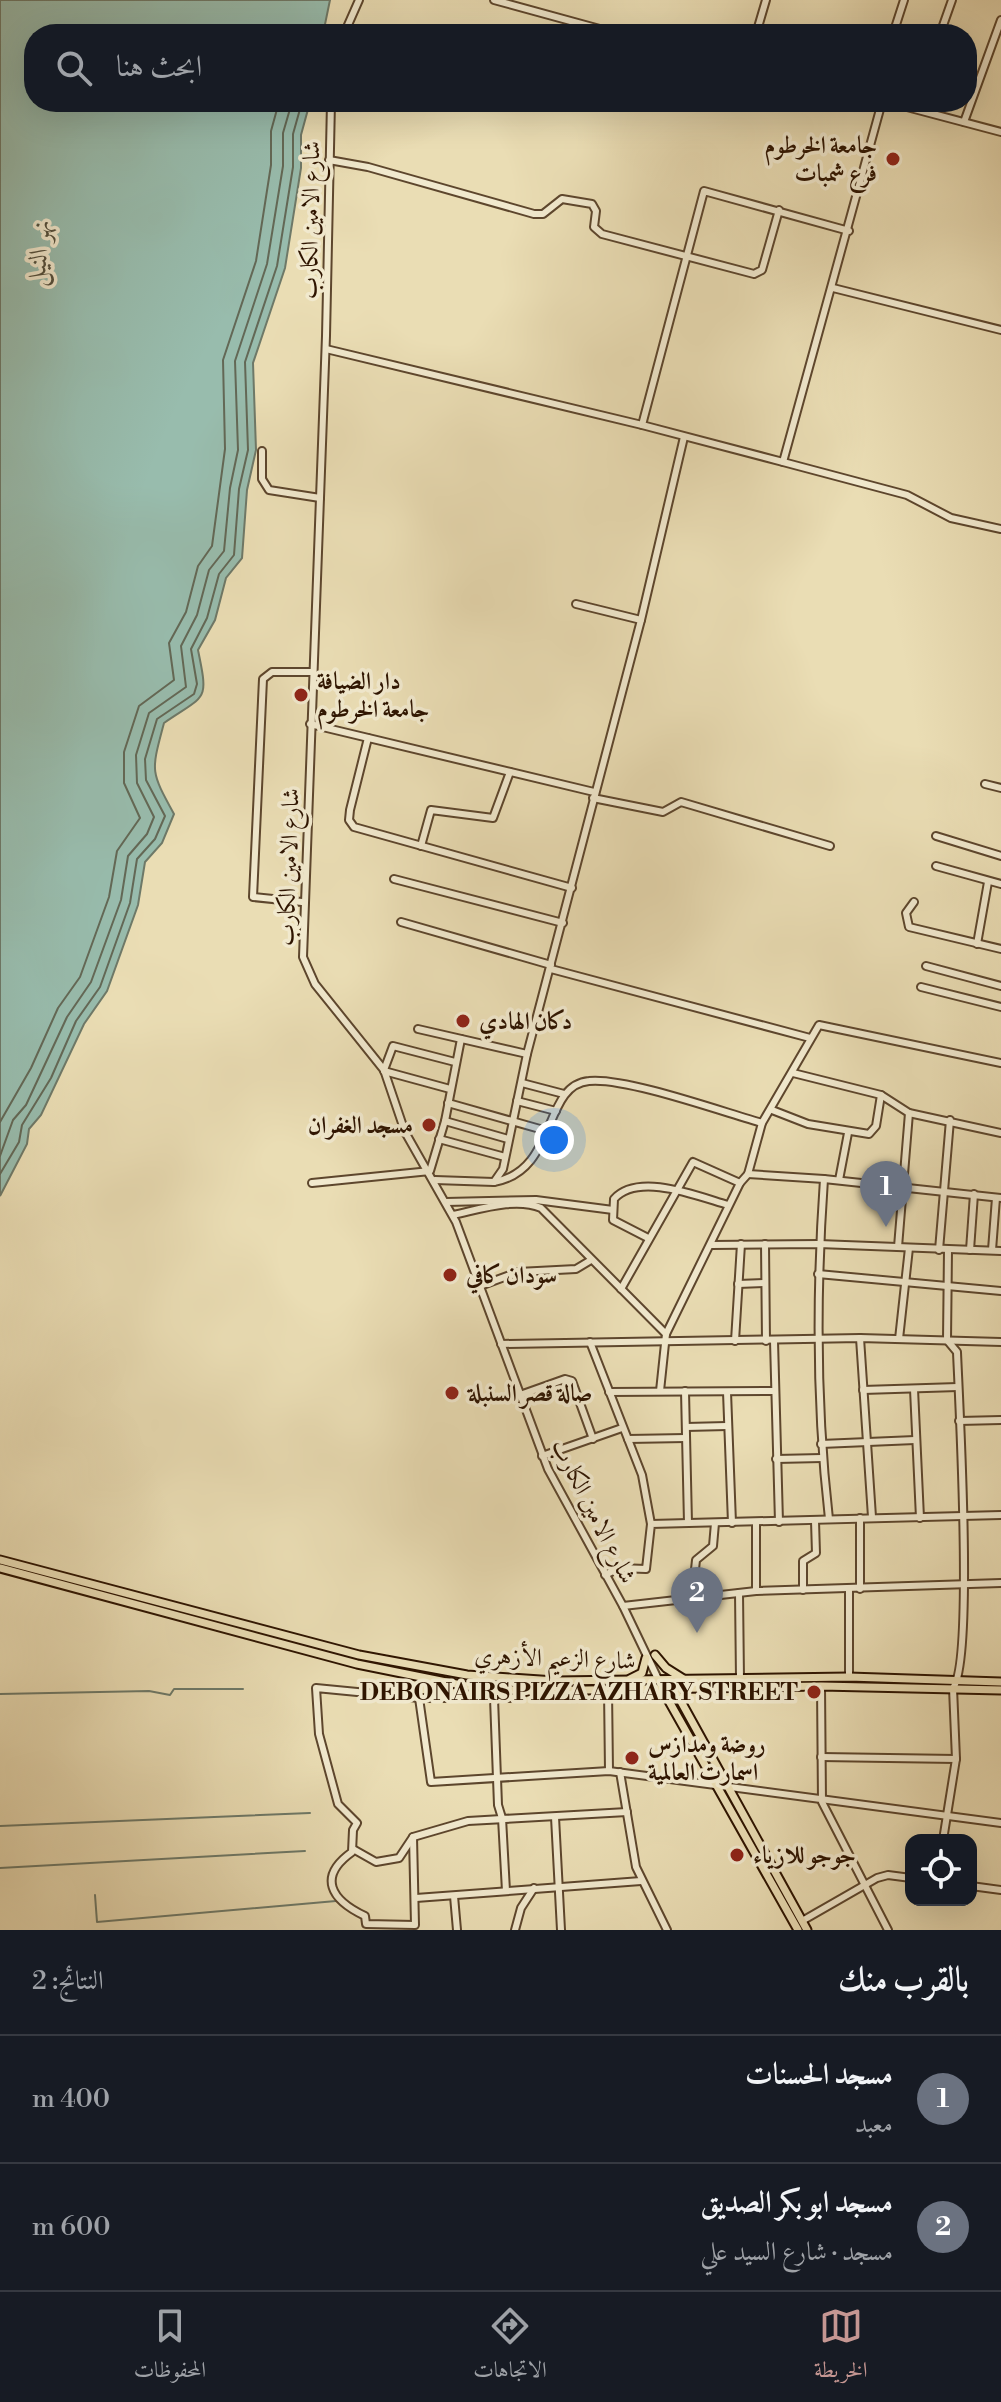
<!DOCTYPE html>
<html lang="ar">
<meta charset="utf-8">
<style>
:root{--surface:#171b24;--page:#242831;--text:#f1f3f6;--muted:#9ea1a6;--line:#363941;--accent:#c59692}
body{margin:0;font-family:"Libre Bodoni",Amiri,serif;background:var(--page);color:var(--text);direction:rtl}
.controls{position:absolute;right:24px;bottom:24px;display:grid;overflow:hidden;border-radius:16px;box-shadow:0 8px 32px #0002}
.controls button{width:72px;height:72px;display:grid;place-items:center;padding:0;border:0;border-bottom:2px solid var(--line);background:var(--surface);color:var(--text);font:40px sans-serif}
.you{position:absolute;left:554px;top:1140px;width:28px;height:28px;margin:-20px;border:6px solid #fff;border-radius:50%;background:#1a73e8;box-shadow:0 0 0 12px #1a73e833}
.badge{display:grid;place-items:center;width:52px;height:52px;border-radius:50%;background:var(--accent);color:#fff;font-size:26px;font-weight:700}
.pin{position:absolute;translate:-50% -66px;filter:drop-shadow(0 2px 4px #0008)}
.pin::after{content:'';position:absolute;top:42px;width:28px;height:24px;background:inherit;clip-path:polygon(0 0,100% 0,50% 100%)}
.list{margin:0;padding:0;list-style:none}
h2{display:flex;justify-content:space-between;align-items:center;height:104px;margin:0;padding:0 32px;font-size:34px}
h2 small{font-size:26px;font-weight:400;color:var(--muted)}
.list li{display:grid;grid-template-columns:52px 1fr auto;gap:24px;align-items:center;box-sizing:border-box;height:128px;padding:0 32px;border-top:2px solid var(--line)}
.list b{display:block;font-size:30px;white-space:nowrap}
.list p{margin:0;font-size:26px;white-space:nowrap;color:var(--muted)}
.list em{font-size:26px;font-style:normal;color:var(--muted)}
.icon{flex:none;width:44px;height:44px;fill:none;stroke:currentColor;stroke-width:2;stroke-linecap:round;stroke-linejoin:round}
.map{position:relative;flex:none;width:1001px;height:1930px;overflow:hidden;direction:ltr}
.search{position:absolute;background:var(--surface);box-shadow:0 8px 32px #0002;left:24px;right:24px;top:24px;height:88px;display:flex;align-items:center;gap:20px;box-sizing:border-box;padding:0 28px;border-radius:32px;color:var(--muted);font-size:30px}
.sheet{height:360px;background:var(--surface)}
nav{display:flex;justify-content:space-around;align-items:center;box-sizing:border-box;height:112px;border-top:2px solid var(--line);background:var(--surface);font-size:22px;color:var(--muted)}
nav a{display:grid;justify-items:center;gap:4px}
nav .on{color:var(--accent)}
.map>svg:first-child{display:block}
.water{fill:#98bcad;stroke:#6e7968;stroke-width:2}
.lines{fill:none;stroke-linecap:round;stroke-linejoin:round}
.shore{stroke:#636856;stroke-width:2}
.stream{stroke:#6e7968;stroke-width:2}
.minor-casing{stroke:#5d462d;stroke-width:10}
.major-casing{stroke:#2e1400;stroke-width:11}
.minor{stroke:#f1e9ce;stroke-width:6}
.major{stroke:#eaddb4;stroke-width:7}
.poi-dot{fill:#8f2418;stroke:#f1e9ce;stroke-width:3}
.labels{text-anchor:middle;stroke-width:7;stroke-linejoin:round;paint-order:stroke}
.poi-label{font-size:24px;font-weight:bold;fill:#2e1400;stroke:#f1e9ce;text-anchor:start}
.street-label{font-size:24px;fill:#2e1400;stroke:#f1e9ce}
.water-label{font-size:26px;font-style:italic;fill:#534f3d;stroke:#f1e9ce}
</style>
<div class="map">
<svg width="1001" height="1930" viewBox="0 0 1001 1930">
<rect width="100%" height="100%" fill="#eaddb4"/>
<filter id="stains"><feTurbulence type="fractalNoise" baseFrequency=".0025" numOctaves="4"/><feColorMatrix values="0 0 0 0 .2 0 0 0 0 .09 0 0 0 0 .02 0 0 0 .5 -.17"/></filter>
<radialGradient id="worn" r=".72"><stop offset=".6" stop-color="#630" stop-opacity="0"/><stop offset="1" stop-color="#630" stop-opacity=".3"/></radialGradient>
<!-- water -->
<path class="water" d="M0,0H330L323,34H34V102H310L301,135V168L285,268L253,363L256,450L247,490L242,558L226,578L215,620L198,650C209,703 206,694 164,723C151,772 150,770 174,814L162,843L145,862L138,905L107,991L84,1024L41,1115L29,1129L27,1144L0,1196Z"/>
<g class="lines">
<!-- shore -->
<g class="shore">
<polyline points="0,1122 31,1068 58,1008 80,977 109,897 117,851 140,818 124,783 124,752 139,706 174,680 169,643 186,612 198,566 212,546 225,449 223,360 256,261 271,165 271,131 279,102"/>
<polyline points="0,1156 13,1120 26,1105 67,1017 91,982 121,900 128,856 147,834 154,817 137,783 136,755 149,713 186,687 181,646 197,615 209,570 224,551 230,488 238,450 235,361 267,264 283,166 283,133 292,102"/>
<polyline points="0,1174 19,1142 22,1125 51,1078 76,1021 100,987 130,903 137,859 155,839 165,816 146,780 145,759 157,719 194,694 197,684 191,649 207,618 219,574 234,555 239,489 248,450 245,362 277,266 293,167 293,134 302,102"/>
</g>
<!-- stream -->
<g class="stream">
<polyline points="0,1694 149,1691 170,1695 174,1689 243,1689"/>
<polyline points="0,1826 310,1813"/>
<polyline points="0,1868 305,1851"/>
<polyline points="95,1895 97,1922 336,1901"/>
</g>
<!-- minor casing -->
<g class="minor-casing">
<g id="minor">
<polyline points="494,0 618,34"/>
<polyline points="344,34 359,0"/>
<polyline points="756,34 766,0"/>
<polyline points="893,34 904,0"/>
<polyline points="940,34 952,0"/>
<polyline points="331,102 326,336 303,957 315,984 384,1070 405,1132 456,1222 548,1469 623,1606 659,1681"/>
<polyline points="888,102 1001,132"/>
<polyline points="964,122 1001,20"/>
<polyline points="329,160 368,167 534,214 543,214 562,199 592,204 596,211 594,227 602,234 754,274 762,270 779,210"/>
<polyline points="833,288 1001,330"/>
<polyline points="326,349 642,425 704,191 849,231"/>
<polyline points="642,425 783,462 882,102"/>
<polyline points="262,451 262,479 269,490 320,498"/>
<polyline points="783,462 907,495 951,518 1001,529"/>
<polyline points="576,604 641,620"/>
<polyline points="310,724 594,792"/>
<polyline points="368,738 350,810 349,820 354,827 572,888"/>
<polyline points="985,784 1001,788"/>
<polyline points="593,798 663,812 681,802 830,846"/>
<polyline points="936,836 1001,856"/>
<polyline points="421,846 431,810 493,818 510,772"/>
<polyline points="936,866 1001,884"/>
<polyline points="394,879 563,923"/>
<polyline points="302,902 253,897 263,679 272,672 313,672"/>
<polyline points="914,902 906,913 909,927 1001,949"/>
<polyline points="401,922 551,965"/>
<polyline points="977,944 988,882"/>
<polyline points="926,966 1001,986"/>
<polyline points="551,969 810,1038"/>
<polyline points="921,987 1001,1007"/>
<polyline points="418,1029 527,1054"/>
<polyline points="384,1070 393,1046 455,1062"/>
<polyline points="384,1071 450,1089"/>
<polyline points="793,1073 881,1095 909,1113 1001,1133"/>
<polyline points="522,1083 564,1094"/>
<polyline points="517,1101 556,1111"/>
<polyline points="448,1103 547,1131"/>
<polyline points="772,1110 808,1124 869,1134 876,1126 881,1095"/>
<polyline points="445,1121 508,1139"/>
<polyline points="439,1139 505,1157"/>
<polyline points="748,1174 824,1179 1001,1198"/>
<path d="M824,1179C816,1293 816,1406 829,1519"/>
<polyline points="435,1180 494,1182 503,1169 527,1054 641,620 684,437"/>
<polyline points="839,1180 848,1133"/>
<path d="M494,1182C558,1171 542,1085 589,1081C625,1077 723,1112 762,1123"/>
<polyline points="312,1183 430,1171 445,1121 461,1039"/>
<polyline points="446,1202 536,1200 613,1210"/>
<path d="M453,1215C478,1210 515,1197 541,1208L666,1334"/>
<path d="M648,1238L613,1220L614,1199C638,1172 697,1196 728,1205"/>
<polyline points="765,1244 766,1341"/>
<polyline points="711,1245 819,1244 1001,1251"/>
<polyline points="898,1247 909,1113"/>
<polyline points="939,1250 950,1120"/>
<polyline points="970,1250 974,1194"/>
<polyline points="992,1250 996,1198"/>
<polyline points="818,1274 1001,1291"/>
<polyline points="738,1284 764,1283"/>
<polyline points="480,1286 518,1272 576,1269 591,1260"/>
<polyline points="621,1289 693,1162 740,1183"/>
<polyline points="860,1338 872,1517"/>
<polyline points="899,1339 909,1248"/>
<polyline points="735,1341 741,1244"/>
<polyline points="774,1341 779,1522"/>
<polyline points="590,1342 642,1475 651,1524"/>
<polyline points="501,1344 860,1338 1001,1342"/>
<polyline points="914,1389 920,1518"/>
<polyline points="863,1390 958,1387"/>
<polyline points="660,1391 666,1334 740,1183 748,1174 762,1123 819,1025 1001,1063"/>
<polyline points="685,1391 688,1523"/>
<polyline points="609,1392 774,1391"/>
<polyline points="727,1392 732,1523"/>
<polyline points="520,1395 565,1379 572,1381 593,1439"/>
<polyline points="959,1421 1001,1420"/>
<polyline points="686,1427 727,1426"/>
<polyline points="628,1439 686,1438"/>
<polyline points="821,1444 915,1440"/>
<polyline points="542,1456 622,1428"/>
<polyline points="776,1459 822,1458"/>
<polyline points="756,1523 756,1591"/>
<polyline points="605,1575 619,1568 646,1569 651,1524 1001,1515"/>
<polyline points="860,1589 860,1518"/>
<polyline points="803,1590 803,1561 816,1553 815,1521"/>
<polyline points="739,1593 740,1679"/>
<polyline points="692,1598 696,1560 713,1546 715,1523"/>
<polyline points="623,1606 756,1591 1001,1583"/>
<polyline points="849,1677 849,1589"/>
<polyline points="821,1686 822,1802 888,1930"/>
<polyline points="608,1690 609,1771"/>
<polyline points="419,1698 431,1782 609,1771 1001,1823"/>
<polyline points="494,1698 498,1805 502,1818 506,1891"/>
<polyline points="821,1757 956,1759"/>
<polyline points="620,1772 636,1867 667,1930"/>
<polyline points="555,1817 561,1930"/>
<path d="M413,1837L415,1925L366,1924L365,1916C331,1900 317,1877 352,1852L353,1830L357,1823L338,1804L319,1734L316,1688L419,1698H518L526,1691"/>
<path d="M943,1840L956,1759L953,1688C974,1661 959,1402 957,1352L947,1340L948,1250"/>
<polyline points="353,1849 376,1862 399,1858 413,1837 468,1821 627,1812"/>
<polyline points="971,1886 1001,1890"/>
<polyline points="454,1896 457,1930"/>
<polyline points="416,1898 641,1881"/>
<polyline points="802,1921 877,1878 888,1875 911,1878"/>
<polyline points="515,1930 521,1908 534,1888"/>
</g>
</g>
<!-- major casing -->
<g class="major-casing">
<g id="major">
<polyline points="0,1560 359,1655 467,1675 555,1681 849,1677 1001,1682"/>
<polyline points="0,1568 357,1664 466,1686 526,1691 821,1686 1001,1690"/>
<polyline points="655,1655 666,1668 685,1680"/>
<polyline points="630,1679 642,1673 646,1658"/>
<polyline points="661,1687 798,1930"/>
<polyline points="673,1687 807,1930"/>
</g>
</g>
<!-- minor -->
<use href="#minor" class="minor"/>
<!-- major -->
<use href="#major" class="major"/>
</g>
<!-- markers -->
<g class="poi-dot">
<circle cx="893" cy="159" r="8"/>
<circle cx="301" cy="695" r="8"/>
<circle cx="463" cy="1021" r="8"/>
<circle cx="429" cy="1125" r="8"/>
<circle cx="450" cy="1275" r="8"/>
<circle cx="452" cy="1393" r="8"/>
<circle cx="814" cy="1692" r="8"/>
<circle cx="632" cy="1758" r="8"/>
<circle cx="737" cy="1855" r="8"/>
</g>
<g class="labels">
<!-- poi labels -->
<g class="poi-label">
<text x="877" y="153" text-anchor="end">جامعة الخرطوم<tspan x="877" dy="28">فرع شمبات</tspan></text>
<text x="317" y="689">دار الضيافة<tspan x="317" dy="28">جامعة الخرطوم</tspan></text>
<text x="479" y="1029">دكان الهادي</text>
<text x="413" y="1133" text-anchor="end">مسجد الغفران</text>
<text x="466" y="1283">سودان كافي</text>
<text x="468" y="1401">صالة قصر السنبلة</text>
<text x="798" y="1700" text-anchor="end">DEBONAIRS PIZZA AZHARY STREET</text>
<text x="648" y="1752">روضة ومدازس<tspan x="648" dy="28">اسمارت العالمية</tspan></text>
<text x="753" y="1863">جوجو للازياء</text>
</g>
<!-- street labels -->
<g class="street-label">
<text transform="translate(310 220) rotate(-89)" y="8">شارع الامين الكارب</text>
<text transform="translate(288 867) rotate(-88)" y="8">شارع الامين الكارب</text>
<text transform="translate(594 1511) rotate(63)" y="8">شارع الامين الكارب</text>
<text transform="translate(555 1658) rotate(2)" y="8">شارع الزعيم الأزهري</text>
</g>
<!-- water labels -->
<g class="water-label">
<text transform="translate(38 253) rotate(-85)" y="9">نهر النيل</text>
</g>
</g>
<rect width="100%" height="100%" filter="url(#stains)"/>
<rect width="100%" height="100%" fill="url(#worn)"/>
</svg>
<div class="controls">
<button><svg class="icon" aria-label="locate" viewBox="0 0 24 24"><circle cx="12" cy="12" r="6"/><path d="M12 2v4M12 18v4M2 12h4M18 12h4"/></svg></button>
</div>
<div class="you"></div>
<div class="pin badge" style="left:886px;top:1227px;background:#6b7280">1</div>
<div class="pin badge" style="left:697px;top:1633px;background:#6b7280">2</div>
<div class="search"><svg class="icon" aria-label="search" viewBox="0 0 24 24"><circle cx="10" cy="10" r="6"/><path d="M15 15l6 6"/></svg>ابحث هنا</div>
</div>
<section class="sheet">
<h2>بالقرب منك<small>النتائج: 2</small></h2>
<ul class="list">
<li><span class="badge" style="background:#6b7280">1</span><div><b>مسجد الحسنات</b><p>معبد</p></div><em>400 m</em></li>
<li><span class="badge" style="background:#6b7280">2</span><div><b>مسجد ابو بكر الصديق</b><p>مسجد · شارع السيد علي</p></div><em>600 m</em></li>
</ul>
</section>
<nav>
<a class="on"><svg class="icon" aria-label="map" viewBox="0 0 24 24"><path d="M3 6l6-2 6 2 6-2v14l-6 2-6-2-6 2zM9 4v14M15 6v14"/></svg>الخريطة</a>
<a><svg class="icon" aria-label="directions" viewBox="0 0 24 24"><path d="M12 3l9 9-9 9-9-9zM9 14v-3h6M13 9l2 2-2 2"/></svg>الاتجاهات</a>
<a><svg class="icon" aria-label="saved" viewBox="0 0 24 24"><path d="M7 4h10v16l-5-4-5 4z"/></svg>المحفوظات</a>
</nav>
